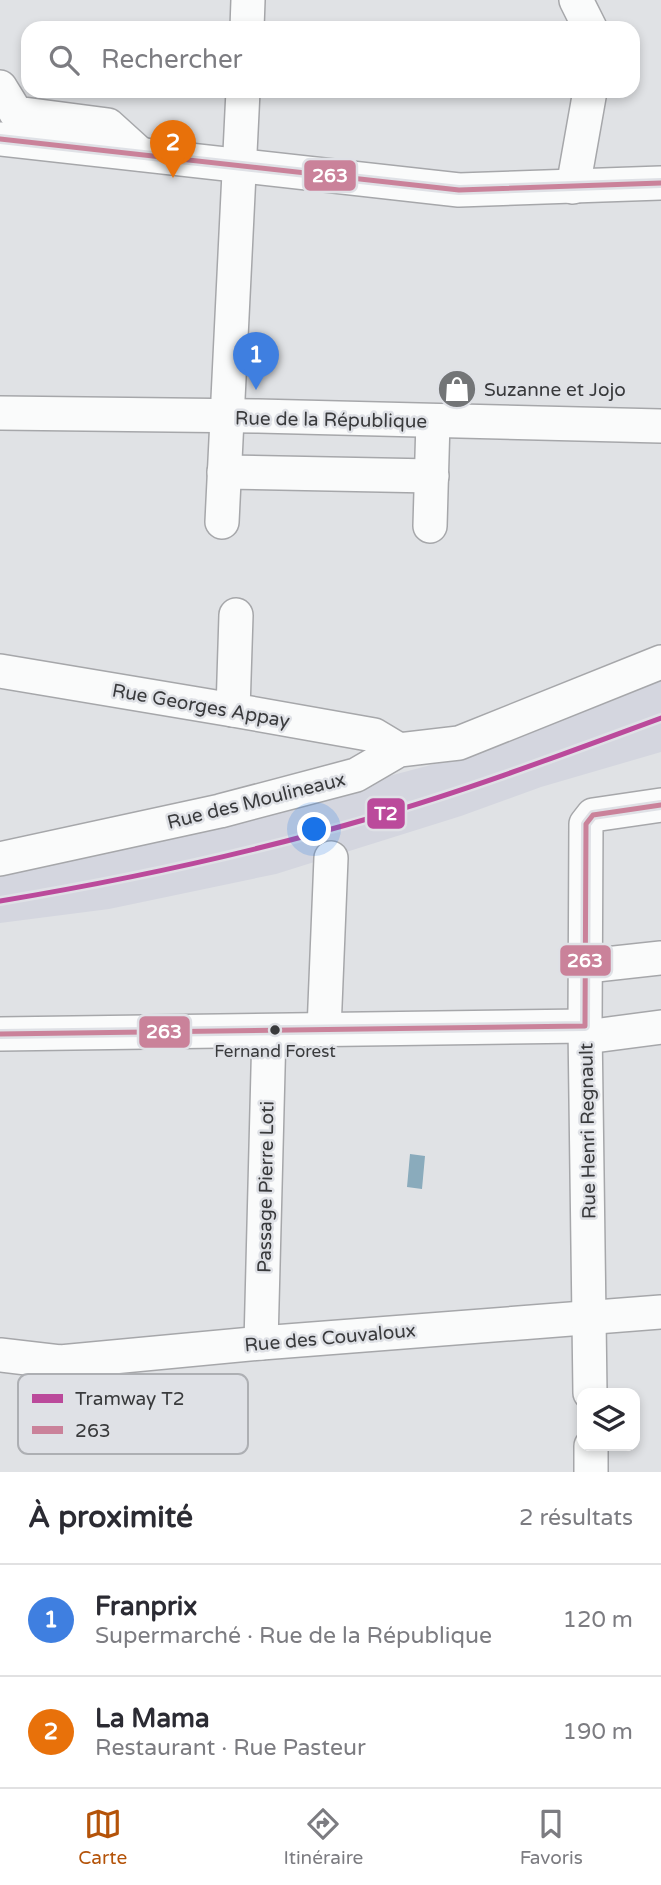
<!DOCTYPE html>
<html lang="fr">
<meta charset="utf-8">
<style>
:root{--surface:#fff;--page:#f7f7f7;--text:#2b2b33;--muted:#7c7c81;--line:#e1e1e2;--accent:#b45309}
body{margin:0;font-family:"Varela Round",sans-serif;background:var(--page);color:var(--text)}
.controls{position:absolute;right:21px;bottom:21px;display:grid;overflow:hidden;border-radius:14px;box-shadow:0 4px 10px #0003}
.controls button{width:63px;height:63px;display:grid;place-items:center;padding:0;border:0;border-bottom:2px solid var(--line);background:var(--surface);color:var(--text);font:35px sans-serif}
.you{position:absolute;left:315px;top:830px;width:24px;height:24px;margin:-18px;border:5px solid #fff;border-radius:50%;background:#1a73e8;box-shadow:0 0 0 10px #1a73e833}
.badge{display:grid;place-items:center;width:46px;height:46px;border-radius:50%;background:var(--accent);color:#fff;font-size:23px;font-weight:700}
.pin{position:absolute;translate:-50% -58px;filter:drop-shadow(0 2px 4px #0008)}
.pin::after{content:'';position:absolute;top:37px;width:24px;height:21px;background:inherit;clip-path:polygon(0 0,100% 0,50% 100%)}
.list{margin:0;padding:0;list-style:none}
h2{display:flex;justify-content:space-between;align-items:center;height:91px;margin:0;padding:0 28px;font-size:30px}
h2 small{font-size:23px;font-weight:400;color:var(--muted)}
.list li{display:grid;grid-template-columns:46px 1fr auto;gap:21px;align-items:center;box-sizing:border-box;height:112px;padding:0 28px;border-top:2px solid var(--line)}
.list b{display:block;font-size:26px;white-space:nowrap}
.list p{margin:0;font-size:23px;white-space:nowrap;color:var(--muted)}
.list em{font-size:23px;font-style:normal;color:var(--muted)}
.icon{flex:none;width:38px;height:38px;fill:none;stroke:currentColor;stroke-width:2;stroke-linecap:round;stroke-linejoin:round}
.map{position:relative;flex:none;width:661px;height:1472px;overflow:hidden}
.search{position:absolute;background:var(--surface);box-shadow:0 4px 10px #0003;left:21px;right:21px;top:21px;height:77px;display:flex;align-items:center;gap:18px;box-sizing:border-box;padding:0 24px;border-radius:21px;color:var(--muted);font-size:26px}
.sheet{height:315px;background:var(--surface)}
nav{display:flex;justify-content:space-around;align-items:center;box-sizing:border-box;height:98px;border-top:2px solid var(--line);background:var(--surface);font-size:19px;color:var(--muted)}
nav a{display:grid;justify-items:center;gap:4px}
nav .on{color:var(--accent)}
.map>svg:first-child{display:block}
.built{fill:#d4d6df}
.water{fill:#8aabbc}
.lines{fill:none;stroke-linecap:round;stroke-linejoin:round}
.minor-casing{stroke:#a6a7aa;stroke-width:36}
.minor{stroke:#fafbfb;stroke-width:33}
.bus-1-casing{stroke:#dfe1e6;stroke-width:10}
.bus-1{stroke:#ca829a;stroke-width:5}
.tram-1-casing{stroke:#dfe1e6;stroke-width:10}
.tram-1{stroke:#bb4a9b;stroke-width:5}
.bus-dot{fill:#393a3c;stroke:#dfe1e6;stroke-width:2.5}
.labels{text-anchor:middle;stroke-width:5;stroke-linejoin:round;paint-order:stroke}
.bus-label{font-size:17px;fill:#393a3c;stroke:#dfe1e6}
.poi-label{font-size:19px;fill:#393a3c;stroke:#dfe1e6;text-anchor:start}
.street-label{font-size:19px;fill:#393a3c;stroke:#dfe1e6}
.key{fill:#dfe1e6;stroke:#adafb3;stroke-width:2}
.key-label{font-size:19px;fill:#393a3c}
.line-badge{stroke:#dfe1e6;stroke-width:2.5}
.badge-label{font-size:19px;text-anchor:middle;font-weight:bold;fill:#fff}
</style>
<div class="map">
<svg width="661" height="1472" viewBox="0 0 661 1472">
<rect width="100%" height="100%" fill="#e0e2e5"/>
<!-- built -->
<polygon class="built" points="661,673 661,752 541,787 461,816 276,874 109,909 0,923 0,865 248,813 446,761"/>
<!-- water -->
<polygon class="water" points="410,1154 425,1156 422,1189 407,1187"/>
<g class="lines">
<!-- minor casing -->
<g class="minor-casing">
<g id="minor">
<polyline points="576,0 590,28"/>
<polyline points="247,28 248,0"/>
<polyline points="0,87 16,113 108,125 140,154"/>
<polyline points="0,139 459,190 661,183"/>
<polyline points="573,187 590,91"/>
<polyline points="0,413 258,416 661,426"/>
<polyline points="224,472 432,476"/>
<polyline points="222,522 243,91"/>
<polyline points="430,526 433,421"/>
<polyline points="0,671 233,710 374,735 399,750"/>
<polyline points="233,710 236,615"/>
<polyline points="0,859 220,811 356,775 399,750 459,743 661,662"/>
<polyline points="587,966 661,958"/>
<polyline points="324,1030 331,858"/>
<polyline points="0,1034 585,1026"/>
<polyline points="586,1037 661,1027"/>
<polyline points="261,1343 269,1031"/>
<polyline points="0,1355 60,1362 261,1343 661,1312"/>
<polyline points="590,1393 585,1026 586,824 593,815 661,805"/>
<polyline points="591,1446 591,1472"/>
</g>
</g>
<!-- minor -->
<use href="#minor" class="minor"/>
<!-- bus-1 casing -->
<g class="bus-1-casing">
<g id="bus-1">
<polyline points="0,139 459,190 661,183"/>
<polyline points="0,1034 585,1026 586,824 593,815 661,805"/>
</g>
</g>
<!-- bus-1 -->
<use href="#bus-1" class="bus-1"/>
<!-- tram-1 casing -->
<g class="tram-1-casing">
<path id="tram-1" d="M0,901C126,880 251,853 374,817C471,789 566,753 661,718"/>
</g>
<!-- tram-1 -->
<use href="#tram-1" class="tram-1"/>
</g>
<!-- icons -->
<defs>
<g id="shop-disc" transform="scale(2.0125)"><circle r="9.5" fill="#737577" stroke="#dfe1e6"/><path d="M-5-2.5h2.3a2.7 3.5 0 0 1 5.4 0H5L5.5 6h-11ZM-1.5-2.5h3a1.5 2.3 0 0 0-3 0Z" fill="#fff"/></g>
</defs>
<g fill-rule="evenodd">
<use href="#shop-disc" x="457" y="389"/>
</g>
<!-- markers -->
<circle class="bus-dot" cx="275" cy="1030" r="6"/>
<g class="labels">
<!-- bus labels -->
<g class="bus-label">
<text x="275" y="1057">Fernand Forest</text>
</g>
<!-- poi labels -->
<g class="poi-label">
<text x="484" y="396">Suzanne et Jojo</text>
</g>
<!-- street labels -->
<g class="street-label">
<text transform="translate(331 419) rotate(1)" y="7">Rue de la République</text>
<text transform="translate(201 705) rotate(10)" y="7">Rue Georges Appay</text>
<text transform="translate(256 800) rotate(-14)" y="7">Rue des Moulineaux</text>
<text transform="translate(587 1131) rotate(-91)" y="7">Rue Henri Regnault</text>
<text transform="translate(265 1187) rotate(-89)" y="7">Passage Pierre Loti</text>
<text transform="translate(330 1337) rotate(-5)" y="7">Rue des Couvaloux</text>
</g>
</g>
<!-- legend -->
<rect x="18" y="1374" width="230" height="80" rx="10" class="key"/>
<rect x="32" y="1394" width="31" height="9" fill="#bb4a9b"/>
<rect x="32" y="1426" width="31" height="8" fill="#ca829a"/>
<g class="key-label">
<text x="75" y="1405">Tramway T2</text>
<text x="75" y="1437">263</text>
</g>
<g class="line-badge">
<rect x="303" y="159" width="54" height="33" rx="7" fill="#ca829a"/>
<rect x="366" y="797" width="40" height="33" rx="7" fill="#bb4a9b"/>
<rect x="559" y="944" width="53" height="33" rx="7" fill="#ca829a"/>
<rect x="138" y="1015" width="53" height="34" rx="7" fill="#ca829a"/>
</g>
<g class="badge-label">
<text x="330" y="182">263</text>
<text x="386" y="820">T2</text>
<text x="585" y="967">263</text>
<text x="164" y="1038">263</text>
</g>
</svg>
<div class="controls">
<button><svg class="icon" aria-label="layers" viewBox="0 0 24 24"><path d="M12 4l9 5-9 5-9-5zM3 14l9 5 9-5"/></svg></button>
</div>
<div class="you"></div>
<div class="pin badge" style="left:256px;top:390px;background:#3f7fe0">1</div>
<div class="pin badge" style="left:173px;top:178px;background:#e8710a">2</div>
<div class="search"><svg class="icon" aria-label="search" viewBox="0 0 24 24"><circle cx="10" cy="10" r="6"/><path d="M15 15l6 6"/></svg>Rechercher</div>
</div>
<section class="sheet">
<h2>À proximité<small>2 résultats</small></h2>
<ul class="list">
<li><span class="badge" style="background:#3f7fe0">1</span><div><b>Franprix</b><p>Supermarché · Rue de la République</p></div><em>120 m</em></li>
<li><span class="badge" style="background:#e8710a">2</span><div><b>La Mama</b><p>Restaurant · Rue Pasteur</p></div><em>190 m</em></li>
</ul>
</section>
<nav>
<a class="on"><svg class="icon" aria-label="map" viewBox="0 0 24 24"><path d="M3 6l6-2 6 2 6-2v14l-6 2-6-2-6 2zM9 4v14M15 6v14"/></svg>Carte</a>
<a><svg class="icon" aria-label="directions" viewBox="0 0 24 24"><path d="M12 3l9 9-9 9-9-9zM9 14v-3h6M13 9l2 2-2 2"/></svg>Itinéraire</a>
<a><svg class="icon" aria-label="saved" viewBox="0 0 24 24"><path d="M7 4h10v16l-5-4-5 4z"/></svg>Favoris</a>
</nav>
